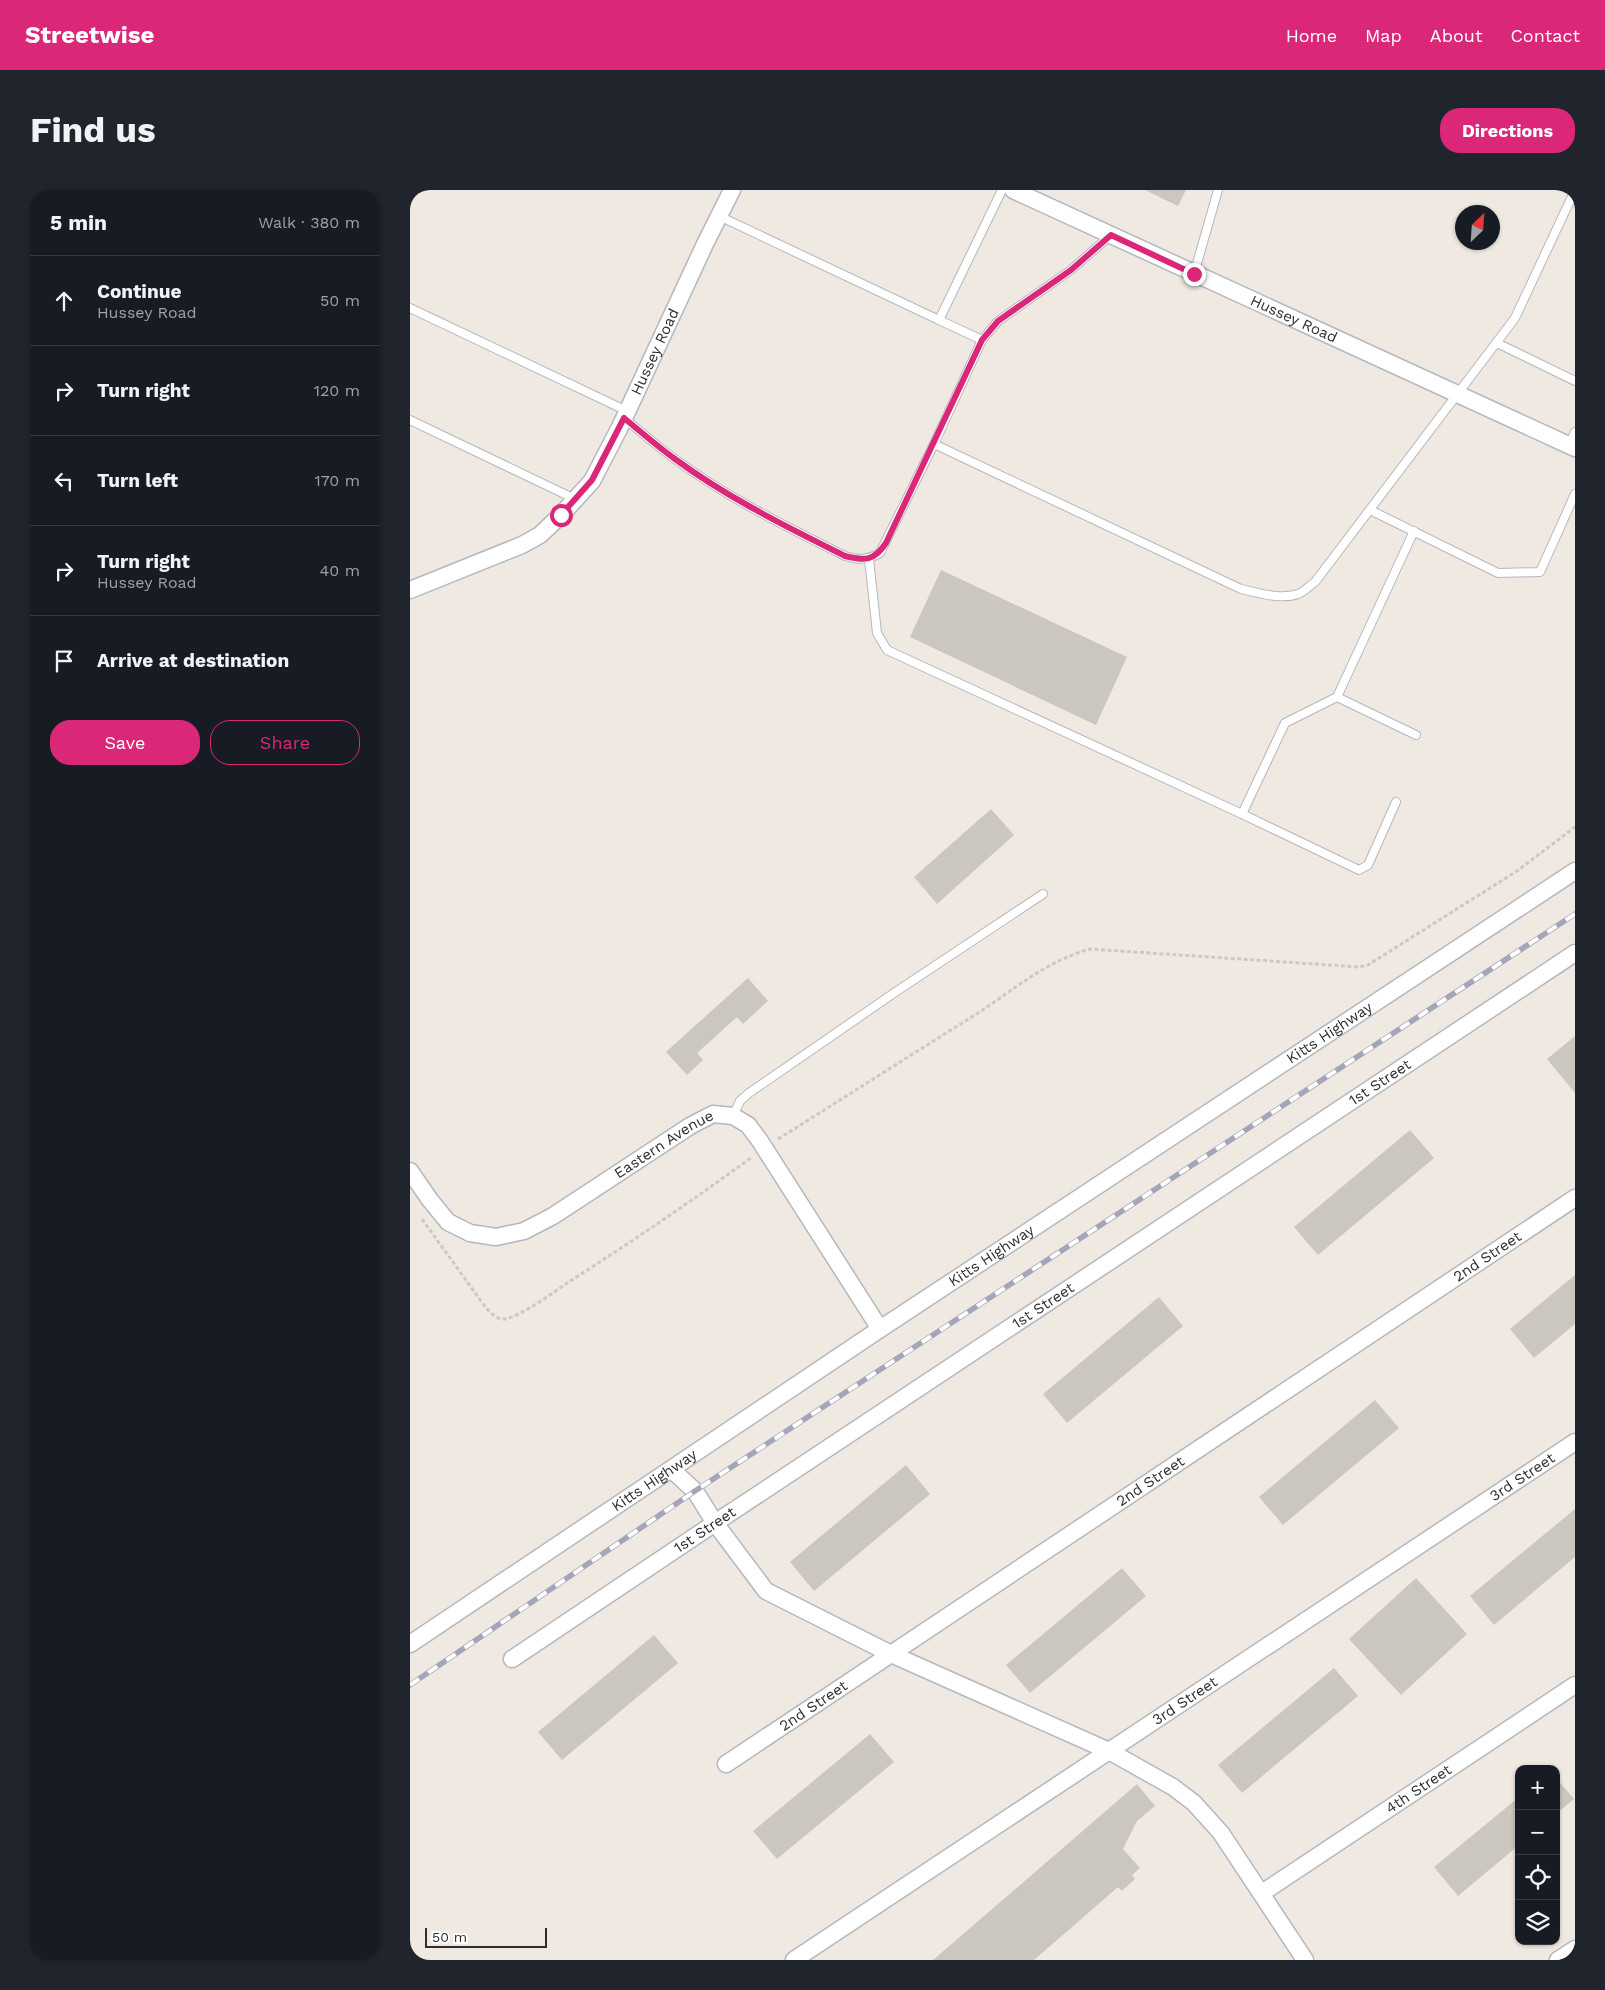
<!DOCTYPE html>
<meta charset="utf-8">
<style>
:root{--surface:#171b24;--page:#20242c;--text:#f1f3f6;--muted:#9ea1a6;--line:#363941;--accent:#db2777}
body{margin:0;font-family:"Work Sans",sans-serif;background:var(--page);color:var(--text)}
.controls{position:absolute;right:15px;bottom:15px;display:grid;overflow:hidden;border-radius:10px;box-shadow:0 1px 4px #0004}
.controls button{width:45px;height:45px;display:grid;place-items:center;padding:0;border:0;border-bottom:1px solid var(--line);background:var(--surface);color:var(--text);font:25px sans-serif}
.compass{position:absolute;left:1045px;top:15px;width:45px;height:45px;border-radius:50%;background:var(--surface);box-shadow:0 1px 4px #0004;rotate:25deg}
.scale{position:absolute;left:15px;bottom:12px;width:122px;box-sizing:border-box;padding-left:5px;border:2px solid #2e2e2e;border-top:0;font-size:14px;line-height:18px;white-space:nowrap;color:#2e2e2e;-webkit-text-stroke:4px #fff;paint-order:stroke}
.stop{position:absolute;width:15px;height:15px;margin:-11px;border:4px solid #db2777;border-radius:50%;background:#fff}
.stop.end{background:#db2777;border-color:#fff;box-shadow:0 1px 5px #0008}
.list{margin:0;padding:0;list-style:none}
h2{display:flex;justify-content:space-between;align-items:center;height:65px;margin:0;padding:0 20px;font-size:21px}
h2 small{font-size:16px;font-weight:400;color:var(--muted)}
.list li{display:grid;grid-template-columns:32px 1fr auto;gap:15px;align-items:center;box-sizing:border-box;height:90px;padding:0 20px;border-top:1px solid var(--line)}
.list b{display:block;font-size:19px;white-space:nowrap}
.list p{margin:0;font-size:16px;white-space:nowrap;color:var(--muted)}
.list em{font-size:16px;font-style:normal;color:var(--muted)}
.actions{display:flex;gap:10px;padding:15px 20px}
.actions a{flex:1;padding:11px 0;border:1px solid var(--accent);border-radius:20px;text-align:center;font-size:18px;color:var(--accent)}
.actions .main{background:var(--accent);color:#fff}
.icon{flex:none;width:28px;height:28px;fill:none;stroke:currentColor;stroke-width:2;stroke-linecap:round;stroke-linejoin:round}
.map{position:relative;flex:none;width:1165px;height:1770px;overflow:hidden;border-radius:20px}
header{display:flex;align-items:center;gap:30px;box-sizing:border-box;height:70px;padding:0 25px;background:var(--accent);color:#fff}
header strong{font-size:24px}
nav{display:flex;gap:28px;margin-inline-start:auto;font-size:18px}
.intro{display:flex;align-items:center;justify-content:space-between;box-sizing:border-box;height:120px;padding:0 30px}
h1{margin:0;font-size:35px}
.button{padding:12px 22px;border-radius:20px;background:var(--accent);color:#fff;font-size:18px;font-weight:700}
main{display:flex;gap:30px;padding:0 30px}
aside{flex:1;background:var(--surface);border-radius:20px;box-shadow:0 1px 4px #0004}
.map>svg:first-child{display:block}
.building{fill:#cbc7bf}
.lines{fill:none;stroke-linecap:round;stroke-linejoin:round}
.service-casing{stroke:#b4b7c1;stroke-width:10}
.minor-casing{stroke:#b4b7c1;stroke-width:19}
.path{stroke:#c9c9c9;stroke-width:3;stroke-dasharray:4 2.5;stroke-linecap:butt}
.service{stroke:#fff;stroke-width:8}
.minor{stroke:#fff;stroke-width:16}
.rail-casing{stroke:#a3a6b8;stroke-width:5.5}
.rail{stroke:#fff;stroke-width:4;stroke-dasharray:11;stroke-linecap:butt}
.route{stroke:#db2777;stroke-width:6}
.labels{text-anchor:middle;stroke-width:4;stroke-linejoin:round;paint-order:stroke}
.street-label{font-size:15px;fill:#2e2e2e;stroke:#fff}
</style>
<header>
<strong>Streetwise</strong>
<nav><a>Home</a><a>Map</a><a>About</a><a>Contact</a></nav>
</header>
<div class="intro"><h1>Find us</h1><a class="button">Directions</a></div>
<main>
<aside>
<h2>5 min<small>Walk · 380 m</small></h2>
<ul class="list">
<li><svg class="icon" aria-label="ahead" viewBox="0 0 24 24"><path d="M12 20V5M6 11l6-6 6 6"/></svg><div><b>Continue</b><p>Hussey Road</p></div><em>50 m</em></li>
<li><svg class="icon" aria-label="right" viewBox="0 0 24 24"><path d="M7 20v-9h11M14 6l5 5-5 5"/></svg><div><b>Turn right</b></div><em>120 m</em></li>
<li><svg class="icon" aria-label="left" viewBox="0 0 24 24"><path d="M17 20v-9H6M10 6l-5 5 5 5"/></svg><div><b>Turn left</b></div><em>170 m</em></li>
<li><svg class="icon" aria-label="right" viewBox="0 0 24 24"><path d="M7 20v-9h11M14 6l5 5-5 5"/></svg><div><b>Turn right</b><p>Hussey Road</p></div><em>40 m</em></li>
<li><svg class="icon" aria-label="arrive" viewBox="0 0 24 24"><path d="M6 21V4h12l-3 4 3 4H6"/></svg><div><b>Arrive at destination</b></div></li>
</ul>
<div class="actions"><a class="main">Save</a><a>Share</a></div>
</aside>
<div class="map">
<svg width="1165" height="1770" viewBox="0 0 1165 1770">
<rect width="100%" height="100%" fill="#efe9e1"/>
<!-- building -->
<g class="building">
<polygon points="735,0 776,0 768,16"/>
<polygon points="531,380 717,467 686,535 500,447"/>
<polygon points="581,619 604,645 527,714 504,687"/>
<polygon points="338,788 358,811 333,834 327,827 287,863 293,870 277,885 256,862"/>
<polygon points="1165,846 1165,903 1137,869"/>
<polygon points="1000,940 1024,968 908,1065 884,1037"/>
<polygon points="1165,1085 1165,1134 1124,1168 1100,1139"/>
<polygon points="749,1107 773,1136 657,1233 633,1204"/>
<polygon points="965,1210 989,1238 873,1335 849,1307"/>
<polygon points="496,1275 520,1304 404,1401 380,1372"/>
<polygon points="1165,1319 1165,1367 1084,1435 1060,1406"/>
<polygon points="712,1378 736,1406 620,1503 596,1475"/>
<polygon points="1006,1388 1057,1444 991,1505 939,1449"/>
<polygon points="244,1445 268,1473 152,1570 128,1542"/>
<polygon points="924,1478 948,1506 832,1603 808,1575"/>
<polygon points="460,1544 484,1572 367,1669 343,1641"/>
<polygon points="1146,1588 1164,1609 1146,1624"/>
<polygon points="727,1594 745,1616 727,1631 713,1659 730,1678 722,1685 725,1689 712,1701 708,1697 624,1770 523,1770"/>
<polygon points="1109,1607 1109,1655 1048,1706 1024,1677"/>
</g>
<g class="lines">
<!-- service casing -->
<g class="service-casing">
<g id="service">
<polyline points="309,26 529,130 592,0"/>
<polyline points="784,84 808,0"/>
<polyline points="0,118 217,221"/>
<polyline points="529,130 572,150"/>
<polyline points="1087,153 1165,191"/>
<path d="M214,228C231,242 247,256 265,269C318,308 377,337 435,366C449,370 457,370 470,363L524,254L831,399C848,403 871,410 888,404C894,402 900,395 905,392L1105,128L1165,0"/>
<polyline points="0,230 165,309"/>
<polyline points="524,254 572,150 588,131 661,80 701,45"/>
<polyline points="1158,257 1165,242"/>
<polyline points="960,320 1088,383 1130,382 1165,304"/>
<polyline points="459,369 467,443 477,460 832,624 949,680 958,675 986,612"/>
<polyline points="927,507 1004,341"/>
<polyline points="832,624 875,533 927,507 1006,545"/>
<polyline points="323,926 330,911 339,903 484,803 633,704"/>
</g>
</g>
<!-- minor casing -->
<g class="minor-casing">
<g id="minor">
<path id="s1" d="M603,0L1165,258"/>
<path id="s2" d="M0,400L112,355L130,345L151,325L182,291L210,237L295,54L322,0"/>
<path id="s3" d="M0,981L20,1010L38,1032L60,1043L86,1047L114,1041L143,1026L280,936L303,924L323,926L338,935L350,951L470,1139"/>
<polyline points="262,1280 285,1301 305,1333 356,1401 481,1464 699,1561 763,1597 784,1613 811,1643 895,1770"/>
<path id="s4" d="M0,1454L470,1139L1165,681"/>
<path id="s5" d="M102,1469L305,1333L1165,763"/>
<path id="s6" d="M316,1574L1165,1008"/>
<path id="s7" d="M852,1703L1165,1495"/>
<path id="s8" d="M384,1770L1165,1252"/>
<polyline points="1148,1770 1165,1759"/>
</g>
</g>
<!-- path -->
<g class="path">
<path d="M368,949C434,908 499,866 565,825C602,801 636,771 680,759L949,777L958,775L1107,681L1165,637"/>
<path d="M12,1029L76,1118C81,1123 87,1130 95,1129C111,1126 143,1103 157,1093C220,1053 282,1011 342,967"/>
</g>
<!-- service -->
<use href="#service" class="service"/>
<!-- minor -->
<use href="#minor" class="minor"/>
<!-- rail casing -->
<g class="rail-casing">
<polyline id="rail" points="0,1495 285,1301 1165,724"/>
</g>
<!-- rail -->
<use href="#rail" class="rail"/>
</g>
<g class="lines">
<!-- route -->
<path class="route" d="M151,325L182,290L214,228C231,242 247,256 265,269C318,308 377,337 435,366C455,371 464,371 476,353L572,150L588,131L661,80L701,45L784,84"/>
</g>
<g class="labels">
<!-- street labels -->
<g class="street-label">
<text dy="5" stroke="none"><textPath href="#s1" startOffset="309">Hussey Road</textPath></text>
<text dy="5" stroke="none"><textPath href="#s2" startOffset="360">Hussey Road</textPath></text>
<text dy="5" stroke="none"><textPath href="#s4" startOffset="1104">Kitts Highway</textPath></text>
<text dy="5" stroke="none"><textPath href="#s5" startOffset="1042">1st Street</textPath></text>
<text dy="5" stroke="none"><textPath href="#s3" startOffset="308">Eastern Avenue</textPath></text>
<text dy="5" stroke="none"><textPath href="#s4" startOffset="699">Kitts Highway</textPath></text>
<text dy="5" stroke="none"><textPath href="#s6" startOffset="915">2nd Street</textPath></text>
<text dy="5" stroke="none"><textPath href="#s5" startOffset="638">1st Street</textPath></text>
<text dy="5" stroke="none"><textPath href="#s8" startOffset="874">3rd Street</textPath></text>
<text dy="5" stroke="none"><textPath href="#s4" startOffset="294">Kitts Highway</textPath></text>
<text dy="5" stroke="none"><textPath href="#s6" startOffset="510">2nd Street</textPath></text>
<text dy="5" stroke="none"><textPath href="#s5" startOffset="232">1st Street</textPath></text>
<text dy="5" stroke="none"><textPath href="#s8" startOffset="469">3rd Street</textPath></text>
<text dy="5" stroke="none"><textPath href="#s6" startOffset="105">2nd Street</textPath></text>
<text dy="5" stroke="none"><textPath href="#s7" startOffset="188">4th Street</textPath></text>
</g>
</g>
</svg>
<div class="controls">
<button>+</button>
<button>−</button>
<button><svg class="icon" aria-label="locate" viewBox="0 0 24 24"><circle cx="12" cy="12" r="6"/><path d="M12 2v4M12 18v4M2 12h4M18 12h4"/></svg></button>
<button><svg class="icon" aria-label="layers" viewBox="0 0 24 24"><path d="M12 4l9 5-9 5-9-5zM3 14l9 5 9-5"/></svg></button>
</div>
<svg class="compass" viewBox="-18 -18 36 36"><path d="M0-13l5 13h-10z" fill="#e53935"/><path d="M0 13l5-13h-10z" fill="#9ea1a6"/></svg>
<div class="scale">50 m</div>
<div class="stop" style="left:151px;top:325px"></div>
<div class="stop end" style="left:784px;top:84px"></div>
</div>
</main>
